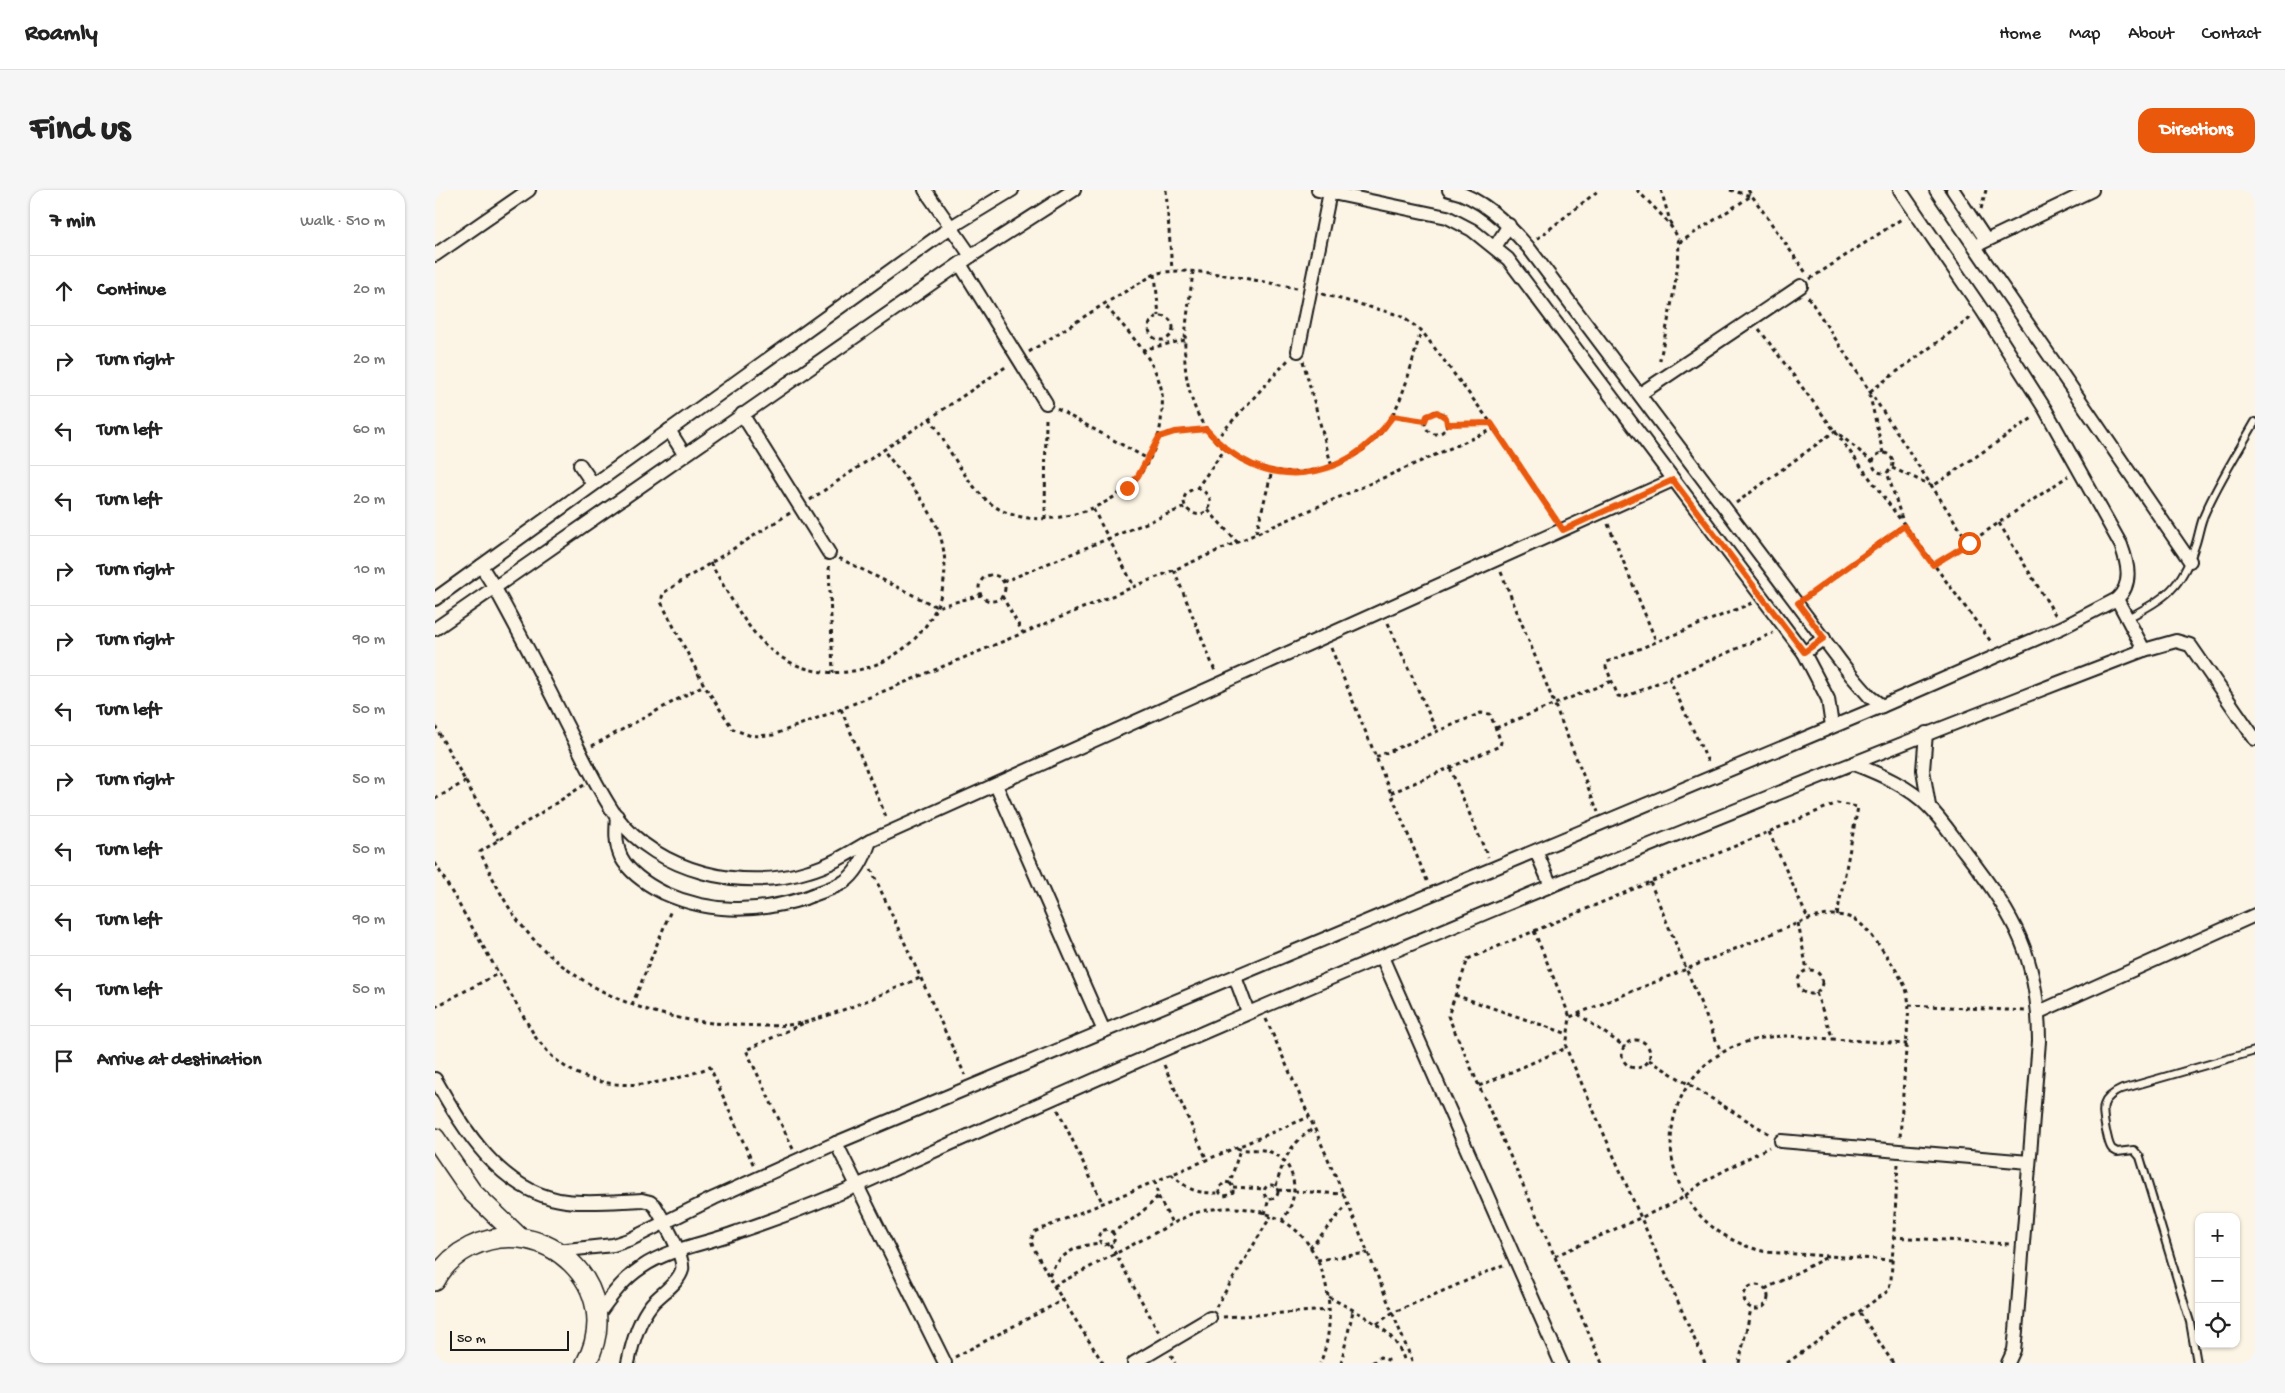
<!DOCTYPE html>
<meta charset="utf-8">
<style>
:root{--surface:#fff;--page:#f6f6f6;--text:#222;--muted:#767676;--line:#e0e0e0;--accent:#ea580c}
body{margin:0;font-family:"Gochi Hand",sans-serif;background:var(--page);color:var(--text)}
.controls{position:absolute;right:15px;bottom:15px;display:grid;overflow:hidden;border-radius:10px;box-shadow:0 1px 4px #0004}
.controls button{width:45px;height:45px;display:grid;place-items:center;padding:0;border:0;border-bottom:1px solid var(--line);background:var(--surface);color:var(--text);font:25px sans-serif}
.scale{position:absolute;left:15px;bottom:12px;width:119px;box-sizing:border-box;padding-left:5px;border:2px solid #1c1c1c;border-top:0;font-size:14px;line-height:18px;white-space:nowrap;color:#1c1c1c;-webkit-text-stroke:4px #fcf5e5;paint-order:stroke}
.stop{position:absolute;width:15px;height:15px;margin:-11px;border:4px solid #ea580c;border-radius:50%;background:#fff}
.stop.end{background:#ea580c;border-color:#fff;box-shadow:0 1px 5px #0008}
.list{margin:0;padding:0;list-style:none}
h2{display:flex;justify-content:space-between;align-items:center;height:65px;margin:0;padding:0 20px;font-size:21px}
h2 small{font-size:16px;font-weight:400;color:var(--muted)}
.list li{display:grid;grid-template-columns:32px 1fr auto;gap:15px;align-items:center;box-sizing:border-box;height:70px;padding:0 20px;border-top:1px solid var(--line)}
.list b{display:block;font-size:19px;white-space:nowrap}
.list em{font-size:16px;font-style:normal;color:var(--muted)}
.icon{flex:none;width:28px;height:28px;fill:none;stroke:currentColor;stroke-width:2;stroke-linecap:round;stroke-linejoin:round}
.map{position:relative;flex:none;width:1820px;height:1173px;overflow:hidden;border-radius:15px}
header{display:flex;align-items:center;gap:30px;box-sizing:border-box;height:70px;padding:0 25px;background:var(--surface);border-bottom:1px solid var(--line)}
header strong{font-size:24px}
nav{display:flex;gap:28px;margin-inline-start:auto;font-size:18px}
.intro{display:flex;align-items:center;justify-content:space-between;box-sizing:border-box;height:120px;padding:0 30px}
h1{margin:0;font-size:35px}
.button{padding:12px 22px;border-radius:15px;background:var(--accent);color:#fff;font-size:18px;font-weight:700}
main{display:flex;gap:30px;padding:0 30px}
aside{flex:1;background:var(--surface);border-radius:15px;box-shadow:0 1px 4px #0004}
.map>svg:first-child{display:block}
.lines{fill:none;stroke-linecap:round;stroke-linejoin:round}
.lane-casing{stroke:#1c1c1c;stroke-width:10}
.street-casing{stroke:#1c1c1c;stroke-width:16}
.secondary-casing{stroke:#1c1c1c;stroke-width:22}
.path{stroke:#1c1c1c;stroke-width:3;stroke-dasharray:4 4;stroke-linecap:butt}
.lane{stroke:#fcf5e5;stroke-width:6}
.street{stroke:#fcf5e5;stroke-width:12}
.secondary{stroke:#fcf5e5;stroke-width:19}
.route{stroke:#ea580c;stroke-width:6}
</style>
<header>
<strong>Roamly</strong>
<nav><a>Home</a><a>Map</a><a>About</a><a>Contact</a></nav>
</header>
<div class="intro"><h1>Find us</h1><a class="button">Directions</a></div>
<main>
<aside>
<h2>7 min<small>Walk · 510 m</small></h2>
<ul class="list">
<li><svg class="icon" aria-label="ahead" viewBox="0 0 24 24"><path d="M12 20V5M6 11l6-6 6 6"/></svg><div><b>Continue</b></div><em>20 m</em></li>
<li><svg class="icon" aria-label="right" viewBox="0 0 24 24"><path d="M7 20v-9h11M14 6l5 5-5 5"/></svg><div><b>Turn right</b></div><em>20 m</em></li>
<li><svg class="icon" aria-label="left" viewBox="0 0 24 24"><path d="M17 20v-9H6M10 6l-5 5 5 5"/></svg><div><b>Turn left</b></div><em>60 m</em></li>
<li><svg class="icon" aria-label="left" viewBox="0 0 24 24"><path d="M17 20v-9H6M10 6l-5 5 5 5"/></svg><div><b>Turn left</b></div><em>20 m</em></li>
<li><svg class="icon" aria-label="right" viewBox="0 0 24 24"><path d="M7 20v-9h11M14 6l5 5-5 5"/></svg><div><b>Turn right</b></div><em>10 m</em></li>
<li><svg class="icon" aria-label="right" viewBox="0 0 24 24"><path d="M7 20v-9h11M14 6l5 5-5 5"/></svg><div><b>Turn right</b></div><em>90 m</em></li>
<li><svg class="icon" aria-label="left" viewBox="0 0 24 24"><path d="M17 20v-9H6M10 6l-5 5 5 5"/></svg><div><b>Turn left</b></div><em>50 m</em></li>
<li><svg class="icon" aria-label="right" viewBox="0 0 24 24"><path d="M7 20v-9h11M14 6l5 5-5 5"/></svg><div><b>Turn right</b></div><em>50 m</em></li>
<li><svg class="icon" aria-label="left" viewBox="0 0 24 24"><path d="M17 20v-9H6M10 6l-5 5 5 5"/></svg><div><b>Turn left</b></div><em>50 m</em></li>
<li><svg class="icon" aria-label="left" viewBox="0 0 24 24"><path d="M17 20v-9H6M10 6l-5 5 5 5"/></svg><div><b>Turn left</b></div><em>90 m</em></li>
<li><svg class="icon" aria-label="left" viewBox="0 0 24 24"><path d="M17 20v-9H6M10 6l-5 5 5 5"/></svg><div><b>Turn left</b></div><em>50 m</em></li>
<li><svg class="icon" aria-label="arrive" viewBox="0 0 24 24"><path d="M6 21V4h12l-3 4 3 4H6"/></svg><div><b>Arrive at destination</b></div></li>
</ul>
</aside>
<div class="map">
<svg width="1820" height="1173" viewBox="0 0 1820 1173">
<rect width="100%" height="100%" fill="#fcf5e5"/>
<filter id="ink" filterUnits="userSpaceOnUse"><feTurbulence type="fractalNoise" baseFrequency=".02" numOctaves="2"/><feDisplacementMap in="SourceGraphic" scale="10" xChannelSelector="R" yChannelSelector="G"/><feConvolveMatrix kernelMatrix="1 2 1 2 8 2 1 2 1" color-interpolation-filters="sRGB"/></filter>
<g filter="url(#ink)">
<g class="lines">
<!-- lane casing -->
<g class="lane-casing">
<g id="lane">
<path d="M1693,428C1731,407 1746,399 1760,356C1764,345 1765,333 1770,323C1784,291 1803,262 1820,232"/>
<path d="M1762,1173L1755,1132L1705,967L1699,960L1682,962L1677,959C1673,954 1673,947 1671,941C1667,919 1664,909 1687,899L1820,861"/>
</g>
</g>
<!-- street casing -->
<g class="street-casing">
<g id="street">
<polyline points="490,0 536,66"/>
<polyline points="883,0 1012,27 1037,40 1073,69 1369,463 1393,509 1397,536"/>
<path d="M1014,0C1046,7 1072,33 1093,57L1415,484L1435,507L1447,516"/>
<polyline points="1501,0 1755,371"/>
<polyline points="1518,0 1551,50"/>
<polyline points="1540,56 1657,0"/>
<polyline points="1060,57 1074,35"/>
<polyline points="0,65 94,0"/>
<polyline points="525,74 611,213"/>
<polyline points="863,161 895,2"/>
<polyline points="1205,204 1366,96"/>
<polyline points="307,224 394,363"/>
<polyline points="234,240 249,264"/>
<polyline points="145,275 158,294"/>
<path d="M46,376L60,398C84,442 108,487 130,532C146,563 161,597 181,626C223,683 309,702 374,681C396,675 416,662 435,651L1238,290"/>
<polyline points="0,409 516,37 577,0"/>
<polyline points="1682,409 1709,460"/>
<polyline points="0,439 536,66 639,0"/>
<polyline points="1369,463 1389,448"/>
<polyline points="1491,543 1488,580 1494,616"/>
<path d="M1419,574C1445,584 1475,597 1494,617C1507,630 1518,647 1530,662C1579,724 1604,769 1604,851L1581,1141L1579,1160L1573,1173"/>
<polyline points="561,595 669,841"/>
<path d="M182,626C181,640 180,654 186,667C195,684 213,695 229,703C276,724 322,723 370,708C382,703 397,699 409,692C422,683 430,666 435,651"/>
<polyline points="1101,661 1116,696"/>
<polyline points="947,767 1126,1173"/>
<polyline points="800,787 813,822"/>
<polyline points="1604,822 1820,725"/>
<path d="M0,889C29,940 66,1003 131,1011C156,1014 182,1011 207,1010L215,1012L220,1016C228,1029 250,1067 247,1080C243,1094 224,1105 216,1115C203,1131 197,1154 193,1173"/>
<polyline points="1346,951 1594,972"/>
<polyline points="401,953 510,1173"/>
<path d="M122,1061L178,1055L196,1049L279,1008L401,953L1447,516L1628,437L1682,409C1698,394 1693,374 1686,355L1610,219L1547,120L1465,0"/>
<path d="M161,1127C175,1108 187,1090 207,1077C235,1058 271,1054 302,1042C347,1027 393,1009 437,989C855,800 1280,624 1709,460L1741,451L1755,455L1820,549"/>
<polyline points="699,1173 775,1128"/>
</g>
</g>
<!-- secondary casing -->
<g class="secondary-casing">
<g id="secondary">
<polyline points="0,948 37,1002 84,1047"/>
<path d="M0,1091C8,1076 21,1064 35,1057C110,1020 192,1098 151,1173"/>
</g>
</g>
<!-- path -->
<g class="path">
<polyline points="731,0 737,80"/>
<path d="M1202,0C1215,14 1233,29 1242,46C1250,64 1228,151 1224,175"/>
<polyline points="1226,0 1237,38"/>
<polyline points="1295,0 1316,6"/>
<polyline points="1313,0 1371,83"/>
<polyline points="1546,19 1551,0"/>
<polyline points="1102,49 1164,0"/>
<polyline points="1244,53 1316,6"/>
<path d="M758,81C754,119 744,161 754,198C757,212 763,227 771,239C813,296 902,296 946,242C969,214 976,174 986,141"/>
<polyline points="720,84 724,126"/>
<polyline points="1375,89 1468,28"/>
<polyline points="887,104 964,125 986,140 1056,233 1121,329"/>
<polyline points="1373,107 1534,353"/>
<circle cx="726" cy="138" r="12"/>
<polyline points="1324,139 1557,453"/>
<polyline points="707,160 750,150"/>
<path d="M594,162L669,114L720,84C754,74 825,92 862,98"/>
<polyline points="868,171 897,277"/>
<polyline points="622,219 713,269"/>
<circle cx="1001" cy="233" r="11"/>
<polyline points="958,226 990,231"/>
<path d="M495,228C513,256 535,303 564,319C580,328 601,330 619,328C673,321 719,289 726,232C727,220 729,206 725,194C716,163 689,138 669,114"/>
<polyline points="1012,234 1056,233"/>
<polyline points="724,247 740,242 770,239"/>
<polyline points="780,250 854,169"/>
<polyline points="1448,263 1434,202 1537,127"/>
<circle cx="1448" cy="273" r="10"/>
<polyline points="1457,278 1498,296 1599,227"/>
<path d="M762,298C771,301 780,310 773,319C759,337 733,305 762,298L790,259"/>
<polyline points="375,310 572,176"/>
<polyline points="1301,313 1400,241 1438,272"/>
<polyline points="658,319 699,396"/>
<polyline points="773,320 802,352"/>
<polyline points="355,323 228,403 226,412 269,495 298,539 316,546 338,545 406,519 739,380 1059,239"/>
<polyline points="610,329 611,225"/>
<polyline points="1564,333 1621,426"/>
<polyline points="1173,334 1221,451"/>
<polyline points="821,343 837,281"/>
<polyline points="404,368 502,417 546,405"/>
<path d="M275,373C293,402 310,438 336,460C411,520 526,452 508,357C501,320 472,291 449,261"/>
<polyline points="1498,375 1534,353 1633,286"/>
<polyline points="394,376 398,483"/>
<polyline points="739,380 780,481"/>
<polyline points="1066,382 1163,622"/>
<circle cx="557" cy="398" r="13"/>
<polyline points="568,392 750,317"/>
<polyline points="567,406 588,443"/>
<polyline points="1372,407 1469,335 1452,282"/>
<polyline points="1317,413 1172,472 1171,477 1183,506 1190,507 1338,443"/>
<polyline points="953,433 1002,542"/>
<polyline points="896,458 993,693"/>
<polyline points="1234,488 1274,574"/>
<polyline points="406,519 452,629"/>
<polyline points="0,536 63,650"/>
<polyline points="1061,538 1177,491"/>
<polyline points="157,556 269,495"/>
<polyline points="941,567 1046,523 1055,524 1066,552 1065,556 956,603"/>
<polyline points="1015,578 1053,667"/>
<path d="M149,595L45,662C57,686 68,711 84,732C134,797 212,830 292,834C319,836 349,838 375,831C413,820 449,803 485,788"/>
<polyline points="0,609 31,591"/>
<polyline points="1334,642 1373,729"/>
<path d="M0,673L101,848C107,854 112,862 119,868C163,907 226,897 275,877L319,976"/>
<polyline points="436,679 530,885"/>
<polyline points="1215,692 1286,862"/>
<polyline points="1363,733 1372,780"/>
<polyline points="1099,741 1135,827"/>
<circle cx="1375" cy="792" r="12"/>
<polyline points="1381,803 1398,849"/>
<polyline points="1020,805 1133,844"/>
<polyline points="197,815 236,720"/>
<polyline points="1474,815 1591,821"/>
<polyline points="0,817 64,783"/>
<polyline points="1143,824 1190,857"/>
<polyline points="831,829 913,1014 978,1173"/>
<circle cx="1201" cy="864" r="14"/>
<polyline points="1214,870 1336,945"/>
<polyline points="729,875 772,970"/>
<polyline points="1044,896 1131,858"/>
<polyline points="623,920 667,1012"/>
<path d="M802,958C811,962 823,958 833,961C863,971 866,1009 847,1030"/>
<polyline points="358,959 311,860 369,833"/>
<path d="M736,984C755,1001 760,1003 785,1003"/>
<polyline points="720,991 723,1006 737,1033"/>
<polyline points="795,993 790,992 784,998 785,1003 789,1006 794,1005 798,1002 798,997 795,993 805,959"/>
<circle cx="836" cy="1002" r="7"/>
<path d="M841,996C849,968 854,955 879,938"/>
<polyline points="798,997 830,999"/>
<polyline points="843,1000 909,1004"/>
<polyline points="830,1024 834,1008"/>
<path d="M677,1042L680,1046L679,1051L670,1055L666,1053L663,1047L666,1041L672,1039L677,1042C695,1032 710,1021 723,1006"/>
<polyline points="1458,1047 1575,1054"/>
<polyline points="675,1054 725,1144"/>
<polyline points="875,1058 913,1014"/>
<polyline points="1120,1066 1243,1011 1268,992 1334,957"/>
<polyline points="882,1070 933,1063"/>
<path d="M1457,1070L1331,1062C1192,1029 1211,846 1353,846L1472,854"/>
<path d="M614,1085C625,1063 642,1055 666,1053"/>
<circle cx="1321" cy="1107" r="12"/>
<path d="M619,1096L756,1024C786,1015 818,1015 846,1030C893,1054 905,1128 885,1173"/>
<polyline points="1330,1099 1392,1067"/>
<path d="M894,1107C922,1123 962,1138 970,1173"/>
<polyline points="781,1117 836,1026"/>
<polyline points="1425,1123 1458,1173"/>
<polyline points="788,1127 895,1120"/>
<polyline points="942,1134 957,1123 1068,1075"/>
<polyline points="736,1165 740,1173"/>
<polyline points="520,1167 628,1110"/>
<polyline points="668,1173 619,1096 598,1057 596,1051 599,1042 874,927"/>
<polyline points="906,1173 918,1121"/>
<polyline points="937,1173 945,1167 953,1170 953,1173"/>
<polyline points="1167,1173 1013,826 1033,769 1402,613 1423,617 1402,725"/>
<path d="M1270,1173L1131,858L1135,827L1363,733C1381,726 1404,720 1422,731C1435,739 1466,785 1471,799C1473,804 1473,810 1474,815L1465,948"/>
<polyline points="1304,1173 1316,1119"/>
<polyline points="1352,1173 1453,1101 1456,1090 1463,974"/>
</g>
<!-- lane -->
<use href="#lane" class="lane"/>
<!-- street -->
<use href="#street" class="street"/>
<!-- secondary -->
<use href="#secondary" class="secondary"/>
</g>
</g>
<g class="lines" filter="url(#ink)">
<!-- route -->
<path class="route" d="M692,298L703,286L724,247L740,242L771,239C827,305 910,295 958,226L990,231L992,226L1002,222L1011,228L1012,234L1056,233L1128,340L1238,290L1369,462L1389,448L1363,413L1469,336L1498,375L1534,353"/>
</g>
</svg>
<div class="controls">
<button>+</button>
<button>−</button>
<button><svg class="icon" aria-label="locate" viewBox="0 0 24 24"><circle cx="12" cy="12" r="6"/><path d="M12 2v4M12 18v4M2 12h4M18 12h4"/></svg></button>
</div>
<div class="scale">50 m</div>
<div class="stop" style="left:1534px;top:353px"></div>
<div class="stop end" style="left:692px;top:298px"></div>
</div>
</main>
